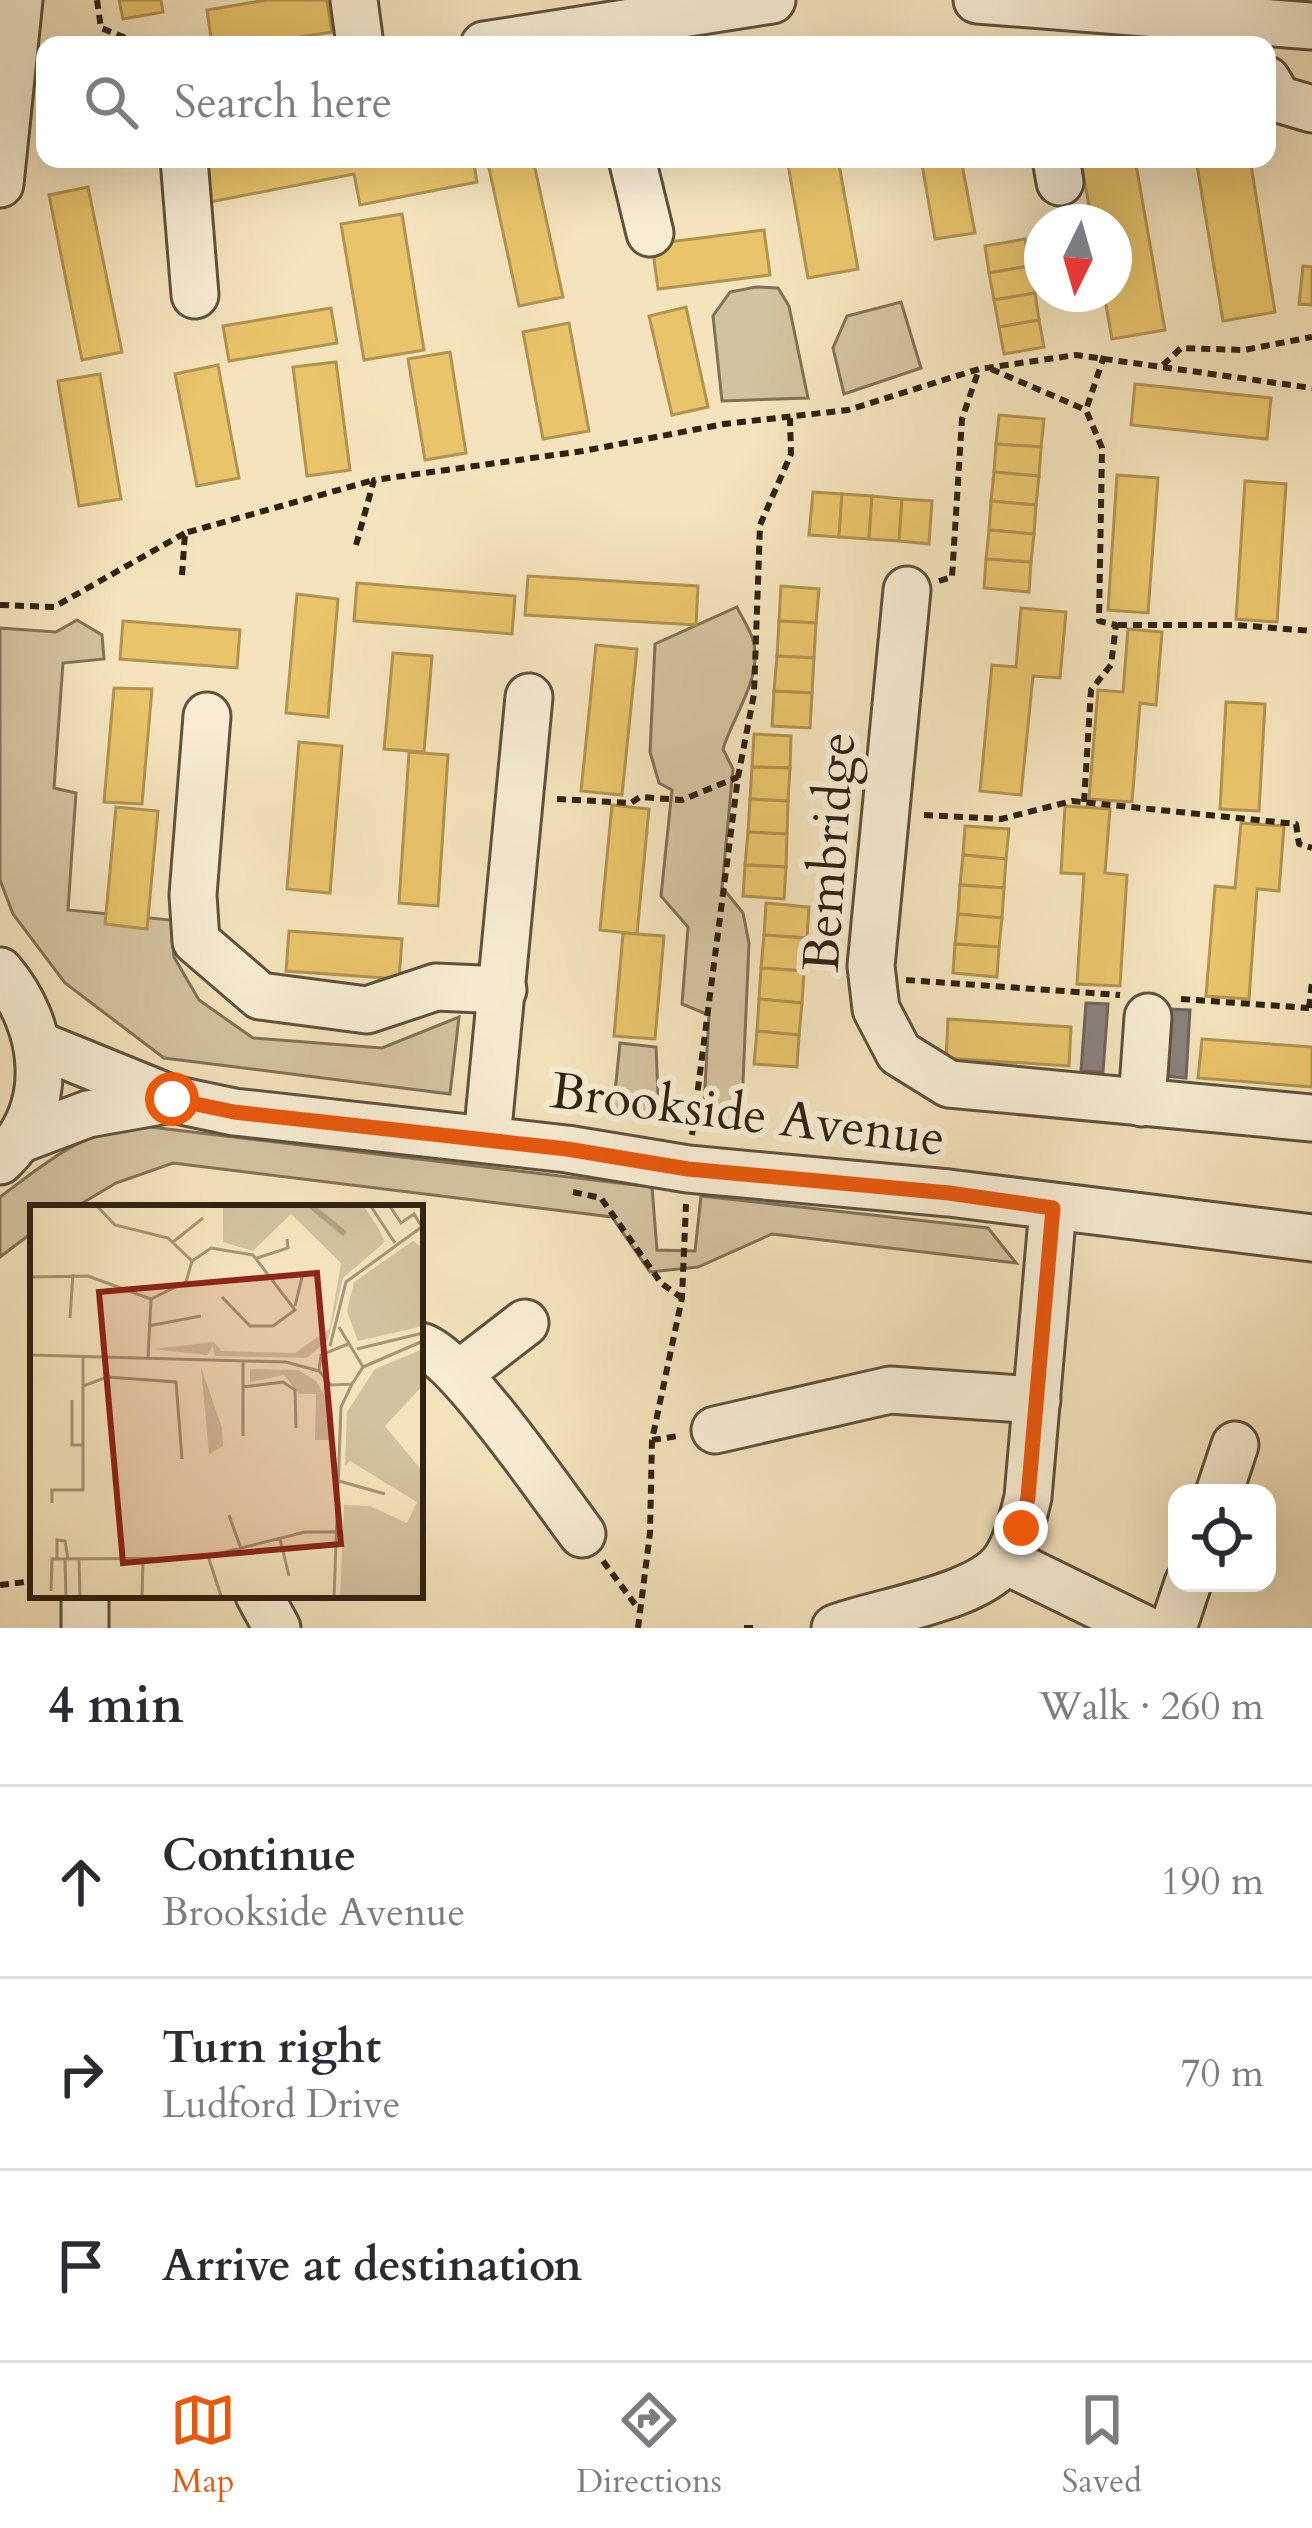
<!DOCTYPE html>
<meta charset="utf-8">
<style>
:root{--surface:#fff;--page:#f2f2f3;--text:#2b2b33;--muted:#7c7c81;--line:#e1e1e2;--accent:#ea580c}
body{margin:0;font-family:Cardo,serif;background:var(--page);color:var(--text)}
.controls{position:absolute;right:36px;bottom:36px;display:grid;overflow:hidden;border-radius:24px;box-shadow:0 12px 48px #0002}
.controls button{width:108px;height:108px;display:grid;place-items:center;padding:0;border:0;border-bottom:3px solid var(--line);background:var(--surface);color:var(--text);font:60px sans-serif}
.compass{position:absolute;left:1024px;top:204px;width:108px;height:108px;border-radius:50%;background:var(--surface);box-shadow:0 12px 48px #0002;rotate:185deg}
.stop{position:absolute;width:36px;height:36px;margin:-27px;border:9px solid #ea580c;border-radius:50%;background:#fff}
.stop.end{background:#ea580c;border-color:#fff;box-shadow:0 3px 12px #0008}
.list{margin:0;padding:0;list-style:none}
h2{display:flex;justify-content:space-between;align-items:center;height:156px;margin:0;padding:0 48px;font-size:51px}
h2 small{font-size:39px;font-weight:400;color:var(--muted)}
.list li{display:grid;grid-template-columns:78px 1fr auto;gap:36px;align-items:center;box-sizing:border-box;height:192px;padding:0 48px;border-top:3px solid var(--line)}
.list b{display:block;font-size:45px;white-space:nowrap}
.list p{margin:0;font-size:39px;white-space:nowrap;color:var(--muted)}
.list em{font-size:39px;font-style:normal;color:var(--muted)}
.icon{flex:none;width:66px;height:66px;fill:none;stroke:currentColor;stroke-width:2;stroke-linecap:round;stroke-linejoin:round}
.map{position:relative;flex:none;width:1312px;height:1628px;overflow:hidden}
.search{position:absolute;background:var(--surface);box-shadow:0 12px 48px #0002;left:36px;right:36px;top:36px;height:132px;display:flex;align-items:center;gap:30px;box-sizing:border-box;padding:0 42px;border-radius:24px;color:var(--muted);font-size:45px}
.sheet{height:732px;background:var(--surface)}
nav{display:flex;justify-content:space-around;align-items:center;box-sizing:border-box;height:168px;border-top:3px solid var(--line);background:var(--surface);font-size:33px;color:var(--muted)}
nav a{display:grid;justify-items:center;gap:6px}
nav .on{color:var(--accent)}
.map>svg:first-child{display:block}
.green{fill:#d3c29f;stroke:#827258;stroke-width:3}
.homes{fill:#e9c46a;stroke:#b2934f;stroke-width:3}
.industry{fill:#8a817c;stroke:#6f645c;stroke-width:3}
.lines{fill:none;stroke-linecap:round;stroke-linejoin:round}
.minor-casing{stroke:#61523c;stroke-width:51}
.path{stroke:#302211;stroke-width:6;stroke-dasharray:9 6;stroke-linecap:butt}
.minor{stroke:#f8edd3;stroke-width:45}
.route{stroke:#ea580c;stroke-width:15}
.labels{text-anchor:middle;stroke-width:12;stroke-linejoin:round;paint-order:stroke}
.street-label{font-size:51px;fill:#302211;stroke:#f8edd3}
.inset-river{fill:none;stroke:#b1a182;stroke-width:6}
.inset-road{fill:none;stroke:#a69678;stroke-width:3}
.view{fill:#8f2418;fill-opacity:0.15;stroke:#8f2418;stroke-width:6}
.inset-edge{fill:none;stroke:#302211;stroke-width:6}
</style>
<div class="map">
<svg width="1312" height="1628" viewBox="0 0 1312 1628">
<rect width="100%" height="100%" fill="#f4e3bc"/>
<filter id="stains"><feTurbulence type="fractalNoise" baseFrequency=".00167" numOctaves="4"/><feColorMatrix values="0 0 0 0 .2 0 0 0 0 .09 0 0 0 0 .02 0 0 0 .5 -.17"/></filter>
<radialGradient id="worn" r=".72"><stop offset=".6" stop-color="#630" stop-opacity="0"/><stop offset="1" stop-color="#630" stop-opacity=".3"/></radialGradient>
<!-- green -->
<g class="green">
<polygon points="756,287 778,288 789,306 808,398 722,401 713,316 730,292"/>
<polygon points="901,302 921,368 844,394 833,348 847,316"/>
<path d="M737,607C742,618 752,632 754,644C761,680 733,716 723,749L733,769L722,887L743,913L749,943L741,1128L703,1123L709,1015L682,1004L688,927L661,896L672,790L659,783L650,752L655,644Z"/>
<polygon points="77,620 102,635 104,659 63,663 54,788 76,793 68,910 171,920 174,957 199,1000 253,1038 382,1048 459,1017 450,1094 164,1058 65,983 13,914 0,880 0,628 56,632"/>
<polygon points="620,1043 656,1047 659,1118 613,1112"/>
<path d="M142,1126L652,1187L657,1250L695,1251L701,1196L988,1228L1016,1263L772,1234L698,1267L650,1272L612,1217L173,1163L116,1183L74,1208H33V1232L0,1257V1197C46,1163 82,1130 142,1126Z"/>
</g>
<!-- homes -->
<g class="homes">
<polygon points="119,0 161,0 163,12 123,19"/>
<polygon points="266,0 327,0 332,32 248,45 212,45 207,10"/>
<polygon points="201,159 473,159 477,182 360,205 354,174 205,203"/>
<polygon points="487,159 533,159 563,297 519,306"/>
<polygon points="787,159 838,159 858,269 808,278"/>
<polygon points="921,159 961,159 975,233 935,239"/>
<polygon points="1100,159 1135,159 1165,330 1112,339 1104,294 1114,294 1114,222 1092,222 1081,162"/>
<polygon points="1196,159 1250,159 1275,312 1223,321"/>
<polygon points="88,187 122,352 82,360 49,195"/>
<polygon points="402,214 424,350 364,360 341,224"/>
<polygon points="764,230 770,275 658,289 652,244"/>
<polygon points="1025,239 1030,266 989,273 985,246"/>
<polygon points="1030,266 1035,293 994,300 989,273"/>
<polygon points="1303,266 1312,267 1312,305 1299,304"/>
<polygon points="1035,293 1039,320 999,327 994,300"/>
<polygon points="686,307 708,407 672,415 649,316"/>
<polygon points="331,308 337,343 229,361 223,326"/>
<polygon points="1039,320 1044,347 1004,354 999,327"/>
<polygon points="569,323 589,431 543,439 523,332"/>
<polygon points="450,352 466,453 425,460 408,359"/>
<polygon points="336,362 350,470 307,476 293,367"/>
<polygon points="218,365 239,478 197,486 175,374"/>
<polygon points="100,374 121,499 79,506 58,381"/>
<polygon points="1135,384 1271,398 1267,439 1131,425"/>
<polygon points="999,415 1044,419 1041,447 996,444"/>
<polygon points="996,444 1041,447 1039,476 994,472"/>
<polygon points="994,472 1039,476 1036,505 991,501"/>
<polygon points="1117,475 1158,478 1148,613 1108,610"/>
<polygon points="1245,481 1286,484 1277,622 1236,619"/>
<polygon points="813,492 842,494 839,537 809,535"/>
<polygon points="842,494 872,496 869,539 839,537"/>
<polygon points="872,496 902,499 899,541 869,539"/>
<polygon points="902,499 932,501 929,544 899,541"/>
<polygon points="991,501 1036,505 1034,534 989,530"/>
<polygon points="989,530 1034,534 1031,562 986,559"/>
<polygon points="986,559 1031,562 1029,592 984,588"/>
<polygon points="528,576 698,586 696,625 525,615"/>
<polygon points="357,583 515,596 512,634 354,621"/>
<polygon points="781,586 819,589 816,623 779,621"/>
<polygon points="297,594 338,599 328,717 286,713"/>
<polygon points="1021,608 1066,612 1060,678 1033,676 1021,795 980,791 992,665 1016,667"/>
<polygon points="123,621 240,630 237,668 120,659"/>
<polygon points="779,621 816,623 814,658 777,656"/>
<polygon points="1128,629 1162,632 1156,705 1140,703 1132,802 1089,799 1098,690 1123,692"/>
<polygon points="596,645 637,649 622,795 581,791"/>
<polygon points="393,653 432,656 424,752 384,749"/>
<polygon points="777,656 814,658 812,693 774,691"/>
<polygon points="114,688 152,689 142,804 104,802"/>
<polygon points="774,691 812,693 810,728 772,726"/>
<polygon points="1226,702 1265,704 1259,811 1220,809"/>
<polygon points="754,734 791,736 790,768 752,767"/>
<polygon points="299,742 342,746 330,893 287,889"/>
<polygon points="409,752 448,755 438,906 399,903"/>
<polygon points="752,767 790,768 788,801 750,799"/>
<polygon points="750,799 788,801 787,834 748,832"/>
<polygon points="612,805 649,809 637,934 600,930"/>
<polygon points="1065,806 1110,809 1105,873 1127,875 1120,986 1077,984 1084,874 1061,873"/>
<polygon points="116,807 158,811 147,929 105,924"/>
<polygon points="1241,823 1284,826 1279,891 1257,889 1249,999 1206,996 1215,886 1235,888"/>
<polygon points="965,826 1009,829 1006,859 963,855"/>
<polygon points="748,832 787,834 786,867 745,865"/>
<polygon points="963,855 1006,859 1004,888 960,885"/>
<polygon points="745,865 786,867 784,899 743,896"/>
<polygon points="960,885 1004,888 1002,918 958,914"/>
<polygon points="766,903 809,907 807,938 764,935"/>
<polygon points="958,914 1002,918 999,947 955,944"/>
<polygon points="289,931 402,939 399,979 286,971"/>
<polygon points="623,933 664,936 655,1039 614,1036"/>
<polygon points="764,935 807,938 804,971 761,968"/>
<polygon points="955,944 999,947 997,977 953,973"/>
<polygon points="761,968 804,971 802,1003 759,999"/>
<polygon points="759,999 802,1003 799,1035 757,1031"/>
<polygon points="948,1019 1071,1027 1069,1066 946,1058"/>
<polygon points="757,1031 799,1035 797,1067 754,1064"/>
<polygon points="1202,1039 1312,1047 1312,1087 1198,1078"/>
</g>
<!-- industry -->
<g class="industry">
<polygon points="1086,1003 1108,1004 1103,1072 1081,1071"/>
<polygon points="1169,1009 1190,1010 1186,1078 1164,1076"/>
</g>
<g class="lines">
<!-- minor casing -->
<g class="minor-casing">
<g id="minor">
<polyline points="354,0 360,45"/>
<polyline points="977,0 1312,26"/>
<polyline points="484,45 772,0"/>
<polyline points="1267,80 1278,99 1312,109"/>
<polyline points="184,159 195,295"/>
<polyline points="632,159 650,233"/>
<polyline points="1056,159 1060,182"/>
<polyline points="0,184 19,0"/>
<polyline points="907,590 871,966 876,1009 899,1053 949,1084 1312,1118"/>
<polyline points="207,716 193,895 196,941 260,996 367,1010 436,987 503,990"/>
<path d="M0,971C47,1026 57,1108 0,1161"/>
<polyline points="39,1045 172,1099 234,1112 567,1149 688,1169 949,1193 1312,1238"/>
<polyline points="1142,1103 1148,1017"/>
<polyline points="487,1139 529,697"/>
<polyline points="19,1140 88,1114 172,1099"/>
<path d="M420,1346C457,1354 554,1497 582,1534"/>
<polyline points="459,1374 525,1323"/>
<polyline points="715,1430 890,1390 1037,1400"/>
<polyline points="1219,1493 1235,1445"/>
<polyline points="1006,1561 1143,1628"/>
<polyline points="85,1595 85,1628"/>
<polyline points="259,1595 277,1628"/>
<path d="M835,1628C880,1611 981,1598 1006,1559C1018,1540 1023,1518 1028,1497L1053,1208"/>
<polyline points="1173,1628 1188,1583"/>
</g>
</g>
<!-- path -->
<g class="path">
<polyline points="97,0 101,28 143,45"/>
<polyline points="1163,365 1181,348 1244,350 1312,337"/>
<polyline points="991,369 1086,410"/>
<polyline points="356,545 374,480 583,451 724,424 848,410 979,369 1076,355 1312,388"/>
<polyline points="182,575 185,533 374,480"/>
<polyline points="939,581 952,577 962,419 979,369"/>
<polyline points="0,605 54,607 185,533"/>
<polyline points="1118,625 1236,625 1312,631"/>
<polyline points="557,799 631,803 640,797 682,800 738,777"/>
<polyline points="1084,802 1091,690 1111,665 1116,625 1099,621 1102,448 1086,410 1104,356"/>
<polyline points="924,815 1001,819 1072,801 1296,824 1299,844 1312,848"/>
<polyline points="906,980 1120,995"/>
<polyline points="1181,999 1309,1008"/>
<polyline points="1309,1008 1312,982"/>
<polyline points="692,1135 738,777 754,694 760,525 791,454 790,418"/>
<polyline points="573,1192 601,1198 661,1283 682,1298"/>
<polyline points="652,1440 678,1436"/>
<polyline points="603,1561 640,1611"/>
<polyline points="0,1585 33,1581"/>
<polyline points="638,1628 650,1533 652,1440 682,1298 686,1204"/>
<polyline points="744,1628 754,1628"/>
</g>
<!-- minor -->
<use href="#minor" class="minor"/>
</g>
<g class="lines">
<!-- route -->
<polyline class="route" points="172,1099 234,1112 567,1149 688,1169 949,1193 1053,1208 1028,1497 1021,1528"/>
</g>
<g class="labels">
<!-- street labels -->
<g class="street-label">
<text transform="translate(828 852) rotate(-86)" y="18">Bembridge</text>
<text transform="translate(748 1113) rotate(7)" y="18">Brookside Avenue</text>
</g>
</g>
<!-- overview -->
<g transform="translate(30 1205)">
<rect width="393" height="393" fill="#f4e3bc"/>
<path d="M193,0H333L349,24L355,37L313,73L298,135L277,153L185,151L183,141L177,150L123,144L184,137L192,146L265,148L300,123L311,58L261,9L223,46L193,37ZM383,36L393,43V121L328,136L317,106L324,77ZM393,144V180L355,221L393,267V393H310L314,300L340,301L377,318L387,297L320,256L315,261L317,207L345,164ZM171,162L192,223L193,241L179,249ZM220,164L268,165L286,176L303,205V235H285L286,189H269L254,170L220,177Z" fill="#d3c29f"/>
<path class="inset-river" d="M280,0L315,29"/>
<path class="inset-road" d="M66,0L85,20L138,33L162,56L156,77L121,94M340,0L365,38M359,0L371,18L384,9L392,22M143,37L173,13M227,53L258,43L257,34M162,56L181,43L223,50L265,105L243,121H220L192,92M0,72L58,71L121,94M265,101L273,68H280M40,113L43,69M118,121L171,111M309,122L333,162L322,179L301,180L289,166L291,150L318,139M300,141L316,77L393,21M327,144L393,128M0,150L256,157L289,166M118,153L121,94M333,162L393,136M53,181L77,172L146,177L152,254M213,182L253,177L265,185L266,223M42,195V240H54M213,231V157M309,276L355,289M22,298V285H53V152M199,310L211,344M250,334L259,371M178,351L191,391M27,354V335L35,336L38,354M49,354L50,393M35,355L36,393M21,386L22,354L171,353L275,327H308M112,393L113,354M304,393L311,202L322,179"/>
<path class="view" d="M287,68L311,339L93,358L69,87Z"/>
<rect width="393" height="393" class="inset-edge"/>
</g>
<rect width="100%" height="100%" filter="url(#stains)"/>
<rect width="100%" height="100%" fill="url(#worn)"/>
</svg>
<div class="controls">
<button><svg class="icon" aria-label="locate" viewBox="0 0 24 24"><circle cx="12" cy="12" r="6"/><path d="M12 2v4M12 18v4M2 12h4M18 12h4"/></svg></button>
</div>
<svg class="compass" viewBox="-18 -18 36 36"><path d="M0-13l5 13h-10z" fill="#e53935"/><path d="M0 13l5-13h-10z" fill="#7c7c81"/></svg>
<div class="stop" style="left:172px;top:1099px"></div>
<div class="stop end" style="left:1021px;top:1528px"></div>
<div class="search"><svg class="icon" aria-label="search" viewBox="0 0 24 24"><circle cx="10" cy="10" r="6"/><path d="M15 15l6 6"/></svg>Search here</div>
</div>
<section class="sheet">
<h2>4 min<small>Walk · 260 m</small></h2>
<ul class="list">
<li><svg class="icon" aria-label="ahead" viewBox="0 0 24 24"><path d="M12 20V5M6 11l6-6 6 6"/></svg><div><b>Continue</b><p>Brookside Avenue</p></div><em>190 m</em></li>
<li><svg class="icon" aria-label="right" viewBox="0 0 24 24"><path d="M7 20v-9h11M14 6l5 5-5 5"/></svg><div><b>Turn right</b><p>Ludford Drive</p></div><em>70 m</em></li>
<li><svg class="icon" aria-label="arrive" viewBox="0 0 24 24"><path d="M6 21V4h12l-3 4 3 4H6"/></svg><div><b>Arrive at destination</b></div></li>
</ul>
</section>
<nav>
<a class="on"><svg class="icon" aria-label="map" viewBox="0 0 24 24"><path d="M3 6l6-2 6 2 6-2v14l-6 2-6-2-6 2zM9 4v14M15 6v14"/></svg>Map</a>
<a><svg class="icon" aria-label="directions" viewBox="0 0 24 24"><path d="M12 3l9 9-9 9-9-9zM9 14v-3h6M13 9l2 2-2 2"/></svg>Directions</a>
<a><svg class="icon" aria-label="saved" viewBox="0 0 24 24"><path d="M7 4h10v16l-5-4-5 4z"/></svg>Saved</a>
</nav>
